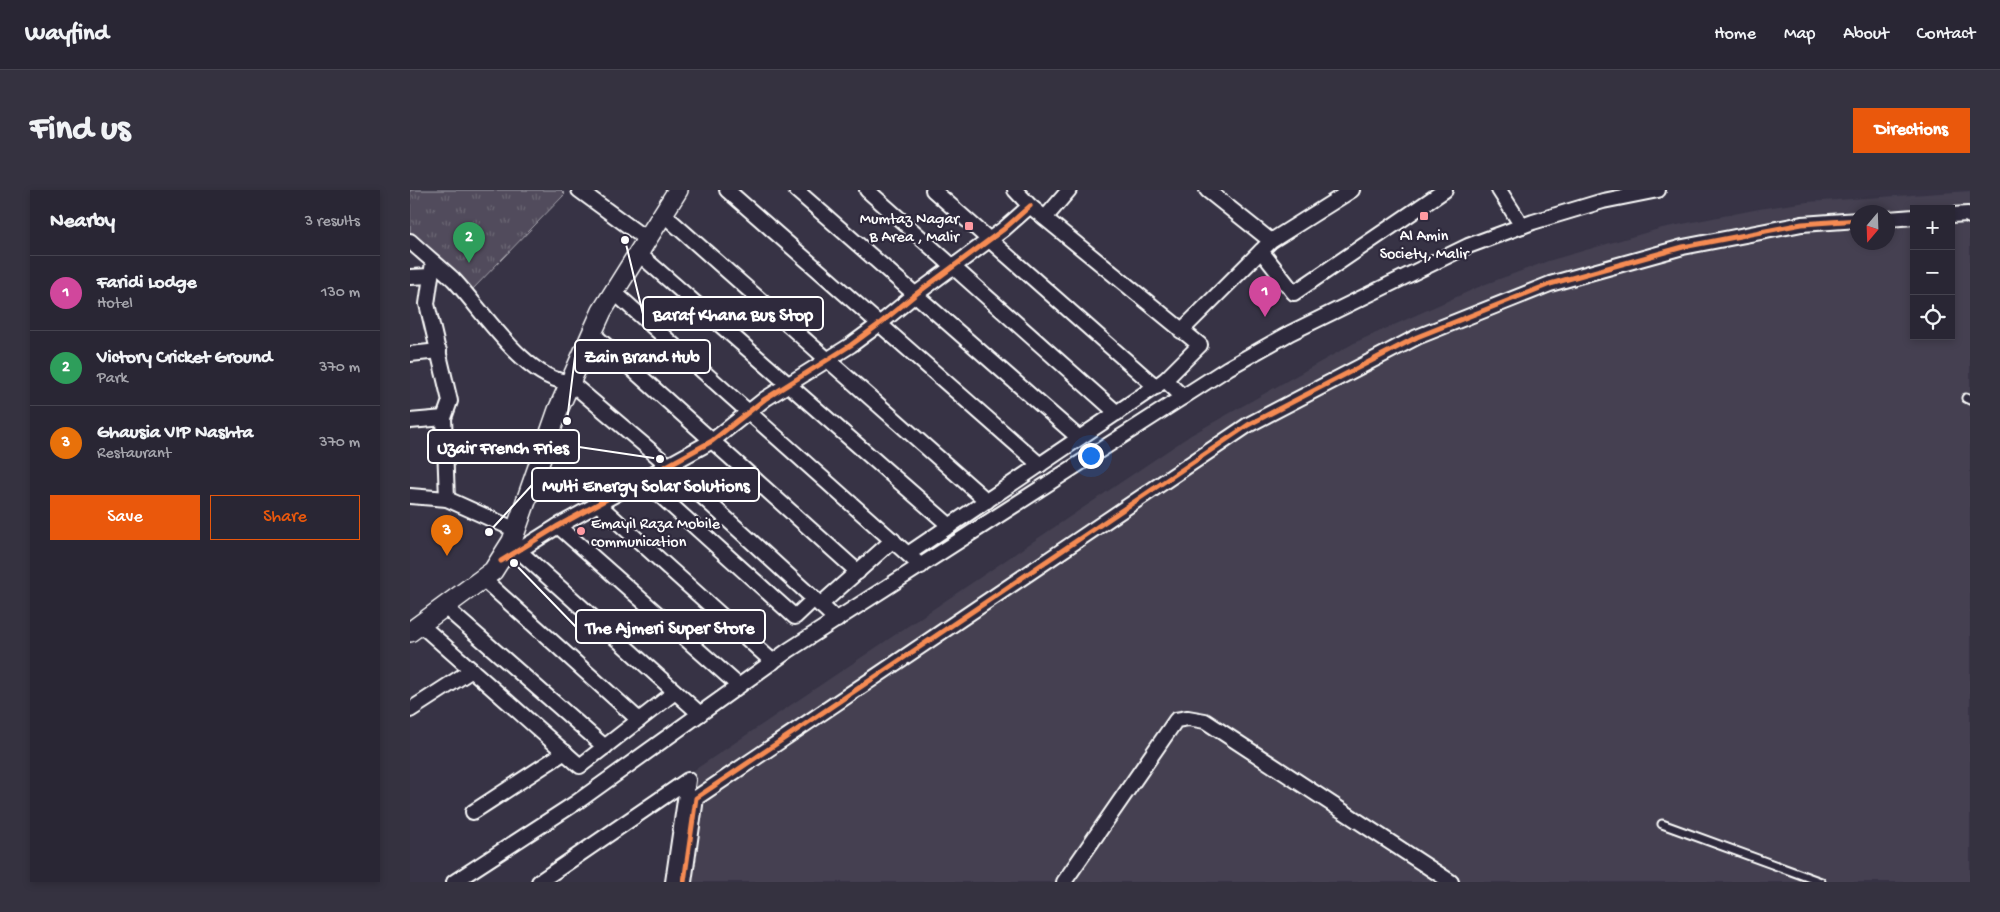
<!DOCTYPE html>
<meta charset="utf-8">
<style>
:root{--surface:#292634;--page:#353240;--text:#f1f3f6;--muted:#a5a5ac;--line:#45434f;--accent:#ea580c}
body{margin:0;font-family:"Gochi Hand",sans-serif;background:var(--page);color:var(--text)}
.controls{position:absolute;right:15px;top:15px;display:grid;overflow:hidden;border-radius:0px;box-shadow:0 2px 8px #0003}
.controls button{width:45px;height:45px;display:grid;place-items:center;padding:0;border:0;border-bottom:1px solid var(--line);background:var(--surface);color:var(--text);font:25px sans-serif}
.compass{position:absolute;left:1440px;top:15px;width:45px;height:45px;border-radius:50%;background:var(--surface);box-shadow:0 2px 8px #0003;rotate:199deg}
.you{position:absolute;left:680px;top:265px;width:18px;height:18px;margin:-12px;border:4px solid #fff;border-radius:50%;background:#1a73e8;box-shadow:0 0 0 8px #1a73e833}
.badge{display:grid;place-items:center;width:32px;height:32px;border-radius:50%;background:var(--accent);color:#fff;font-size:16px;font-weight:700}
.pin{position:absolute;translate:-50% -41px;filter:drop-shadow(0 1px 2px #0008)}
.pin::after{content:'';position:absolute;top:26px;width:18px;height:15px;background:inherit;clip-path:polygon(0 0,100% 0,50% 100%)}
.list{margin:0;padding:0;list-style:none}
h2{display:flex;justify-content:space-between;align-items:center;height:65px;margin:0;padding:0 20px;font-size:21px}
h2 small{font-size:16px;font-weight:400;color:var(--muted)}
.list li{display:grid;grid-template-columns:32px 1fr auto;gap:15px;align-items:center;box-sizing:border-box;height:75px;padding:0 20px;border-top:1px solid var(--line)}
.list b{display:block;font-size:19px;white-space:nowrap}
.list p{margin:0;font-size:16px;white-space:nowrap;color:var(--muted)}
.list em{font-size:16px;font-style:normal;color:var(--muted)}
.actions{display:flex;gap:10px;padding:15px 20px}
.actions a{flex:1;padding:11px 0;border:1px solid var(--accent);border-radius:0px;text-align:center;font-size:18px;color:var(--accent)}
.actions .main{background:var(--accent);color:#fff}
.icon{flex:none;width:28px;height:28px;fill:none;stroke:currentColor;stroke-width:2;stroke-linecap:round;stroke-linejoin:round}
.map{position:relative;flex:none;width:1560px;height:692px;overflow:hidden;border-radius:0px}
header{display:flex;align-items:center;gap:30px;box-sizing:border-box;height:70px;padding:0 25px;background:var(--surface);border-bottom:1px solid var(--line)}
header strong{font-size:24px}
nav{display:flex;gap:28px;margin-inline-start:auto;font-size:18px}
.intro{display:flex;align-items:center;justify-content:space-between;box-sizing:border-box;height:120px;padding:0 30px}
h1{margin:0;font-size:35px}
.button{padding:12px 22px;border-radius:0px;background:var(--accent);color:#fff;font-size:18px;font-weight:700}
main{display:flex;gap:30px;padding:0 30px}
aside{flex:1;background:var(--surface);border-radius:0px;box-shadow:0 2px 8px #0003}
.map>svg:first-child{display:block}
.built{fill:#444051;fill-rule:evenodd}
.park{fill:url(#park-tufts);stroke:#a8a6ae}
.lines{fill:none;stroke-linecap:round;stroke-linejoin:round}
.lane-casing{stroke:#fff;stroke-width:11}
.street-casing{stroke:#fff;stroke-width:18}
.secondary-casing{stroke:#fff;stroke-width:22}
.lane{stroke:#2f2a3d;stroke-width:7}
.street{stroke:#2f2a3d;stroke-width:14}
.secondary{stroke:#2f2a3d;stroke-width:19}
.cycleway-casing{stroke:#2f2a3d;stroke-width:8}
.cycleway{stroke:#f68b52;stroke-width:5}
.poi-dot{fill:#ff9aa2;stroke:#2f2a3d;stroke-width:2}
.labels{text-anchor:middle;stroke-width:4.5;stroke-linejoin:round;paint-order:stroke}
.poi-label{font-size:16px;fill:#fff;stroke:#2f2a3d;text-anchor:end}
.leader{fill:none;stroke:#fff;stroke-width:2}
.callout-dot{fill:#fff;stroke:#2f2a3d;stroke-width:2}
.callout{fill:#2f2a3d;stroke:#fff;stroke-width:2}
.callout-label{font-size:18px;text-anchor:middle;font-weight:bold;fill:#fff}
</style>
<header>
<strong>Wayfind</strong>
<nav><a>Home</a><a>Map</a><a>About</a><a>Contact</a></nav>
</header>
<div class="intro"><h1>Find us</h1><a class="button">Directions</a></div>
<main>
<aside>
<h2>Nearby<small>3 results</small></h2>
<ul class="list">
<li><span class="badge" style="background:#d1479c">1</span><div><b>Faridi Lodge</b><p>Hotel</p></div><em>130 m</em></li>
<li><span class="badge" style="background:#2e9e5b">2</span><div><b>Victory Cricket Ground</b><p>Park</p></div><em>370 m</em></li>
<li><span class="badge" style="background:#e8710a">3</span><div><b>Ghausia VIP Nashta</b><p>Restaurant</p></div><em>370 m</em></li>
</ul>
<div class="actions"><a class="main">Save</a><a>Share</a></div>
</aside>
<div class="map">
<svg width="1560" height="692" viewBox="0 0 1560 692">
<defs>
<pattern id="park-tufts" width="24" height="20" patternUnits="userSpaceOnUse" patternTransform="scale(1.25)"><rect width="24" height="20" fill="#514c5c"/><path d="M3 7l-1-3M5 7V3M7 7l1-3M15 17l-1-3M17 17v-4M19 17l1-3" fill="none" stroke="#6b6774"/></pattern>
</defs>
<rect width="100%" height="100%" fill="#373345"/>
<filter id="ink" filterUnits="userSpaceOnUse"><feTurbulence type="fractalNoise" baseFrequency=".02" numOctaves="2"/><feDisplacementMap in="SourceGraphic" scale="10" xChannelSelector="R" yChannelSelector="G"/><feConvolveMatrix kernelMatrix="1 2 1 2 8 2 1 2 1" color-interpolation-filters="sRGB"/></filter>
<g filter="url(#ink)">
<!-- built -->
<path class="built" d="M1560,1V692H267L283,581L781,245L946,152L1073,95L1138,71L1252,38L1349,19L1397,12ZM1504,19H1541V146H1504ZM1448,22H1478V52H1448Z"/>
<!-- park -->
<polygon class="park" points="0,0 151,0 155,4 61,101 0,45"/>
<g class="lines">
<!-- lane casing -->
<g class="lane-casing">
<g id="lane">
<polyline points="1556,208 1560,210"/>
<polyline points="1252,634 1411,692"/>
</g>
</g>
<!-- street casing -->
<g class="street-casing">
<g id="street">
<polyline points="169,0 236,49"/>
<polyline points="317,0 630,275"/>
<polyline points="386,0 669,248"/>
<polyline points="457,0 707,223"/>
<polyline points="523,0 746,197"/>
<polyline points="605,0 620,16 790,155 755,190 773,207"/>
<polyline points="797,0 861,51"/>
<polyline points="1089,0 1112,36"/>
<polyline points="252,23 577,311"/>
<polyline points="1541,25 1558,24 1560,26"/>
<polyline points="635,28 659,0"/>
<polyline points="1478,29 1504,27"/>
<path d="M0,51C14,64 29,76 43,89C72,119 117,192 160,192L259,276L427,430"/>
<polyline points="851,61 884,103 1035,0"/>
<polyline points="228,63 540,336"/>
<polyline points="23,72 17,114 40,211 34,228 37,309"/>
<polyline points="0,87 21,86"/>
<polyline points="204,102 511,376"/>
<polyline points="771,141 861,51 942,0"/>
<polyline points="182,143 448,382"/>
<polyline points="0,164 29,161"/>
<polyline points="0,231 34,228"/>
<polyline points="232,289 385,427 404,409"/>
<polyline points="0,306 37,309 97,336"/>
<polyline points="188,314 363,472"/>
<polyline points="148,336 329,496"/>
<polyline points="108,360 290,524"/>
<polyline points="498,364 755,190"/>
<polyline points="92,371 148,336 302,251 355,209 441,155 468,135 506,104 594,39 620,16"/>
<polyline points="73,389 229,530"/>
<polyline points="410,415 483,350"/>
<polyline points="36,418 195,557"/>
<polyline points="11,435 170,576 265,502"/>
<polyline points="0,520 62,480"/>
<polyline points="63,622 155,562"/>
<polyline points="44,692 167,612 379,460 818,178 880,143 1058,56 1123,32 1193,11 1248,0"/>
<polyline points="129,692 278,590 263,692"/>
<polyline points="274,692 286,608 838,235 1007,147 1140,94 1273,57 1392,34 1448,30"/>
<polyline points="654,692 766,530 778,528 795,531 1041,692"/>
</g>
</g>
<!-- secondary casing -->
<g class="secondary-casing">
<polyline id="secondary" points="0,442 83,381 102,351 148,220 182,143 192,121 268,0"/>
</g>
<!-- lane -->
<use href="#lane" class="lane"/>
<!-- street -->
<use href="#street" class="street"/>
<!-- secondary -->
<use href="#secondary" class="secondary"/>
<!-- cycleway casing -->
<g class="cycleway-casing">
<g id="cycleway">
<polyline points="91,371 148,336 302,251 355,209 441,155 468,135 506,104 594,39 620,16"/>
<polyline points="274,692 286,608 838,235 1007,147 1140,94 1273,57 1392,34 1448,30"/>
</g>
</g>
<!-- cycleway -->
<use href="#cycleway" class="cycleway"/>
</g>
</g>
<!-- markers -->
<g class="poi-dot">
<rect x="1009" y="21" width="10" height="10" rx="2.5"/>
<rect x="554" y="31" width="10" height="10" rx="2.5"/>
<circle cx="171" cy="341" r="5"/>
</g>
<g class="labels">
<!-- poi labels -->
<g class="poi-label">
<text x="549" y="33">Mumtaz Nagar<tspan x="549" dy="18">B Area , Malir</tspan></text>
<text x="1014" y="50" text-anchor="middle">Al Amin<tspan x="1014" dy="18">Society, Malir</tspan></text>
<text x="181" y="338" text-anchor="start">Emayil Raza Mobile<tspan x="181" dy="18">communication</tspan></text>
</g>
</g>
<!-- callouts -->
<path class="leader" d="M215 50L233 124M157 231L165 166M250 269L169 257M79 342L122 295M104 373L166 437"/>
<g class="callout-dot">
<circle cx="215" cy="50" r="5"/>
<circle cx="157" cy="231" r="5"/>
<circle cx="250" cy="269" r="5"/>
<circle cx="79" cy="342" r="5"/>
<circle cx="104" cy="373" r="5"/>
</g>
<g class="callout">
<rect x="233" y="107" width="180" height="33" rx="5"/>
<rect x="165" y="150" width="135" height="33" rx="5"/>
<rect x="18" y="240" width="151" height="33" rx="5"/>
<rect x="122" y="278" width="227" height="33" rx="5"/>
<rect x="166" y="420" width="189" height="33" rx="5"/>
</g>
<g class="callout-label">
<text x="323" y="130">Baraf Khana Bus Stop</text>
<text x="232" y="172">Zain Brand Hub</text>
<text x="93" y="263">Uzair French Fries</text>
<text x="236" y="301">Multi Energy Solar Solutions</text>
<text x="260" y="443">The Ajmeri Super Store</text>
</g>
</svg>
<div class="controls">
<button>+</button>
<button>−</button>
<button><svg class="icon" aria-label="locate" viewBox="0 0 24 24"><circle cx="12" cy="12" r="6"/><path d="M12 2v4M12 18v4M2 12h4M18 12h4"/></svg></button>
</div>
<svg class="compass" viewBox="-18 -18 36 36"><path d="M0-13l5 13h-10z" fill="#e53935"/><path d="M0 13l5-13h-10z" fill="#a5a5ac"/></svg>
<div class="you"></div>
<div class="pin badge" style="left:855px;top:127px;background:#d1479c">1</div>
<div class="pin badge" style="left:59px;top:73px;background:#2e9e5b">2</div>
<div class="pin badge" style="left:37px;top:366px;background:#e8710a">3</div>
</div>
</main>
